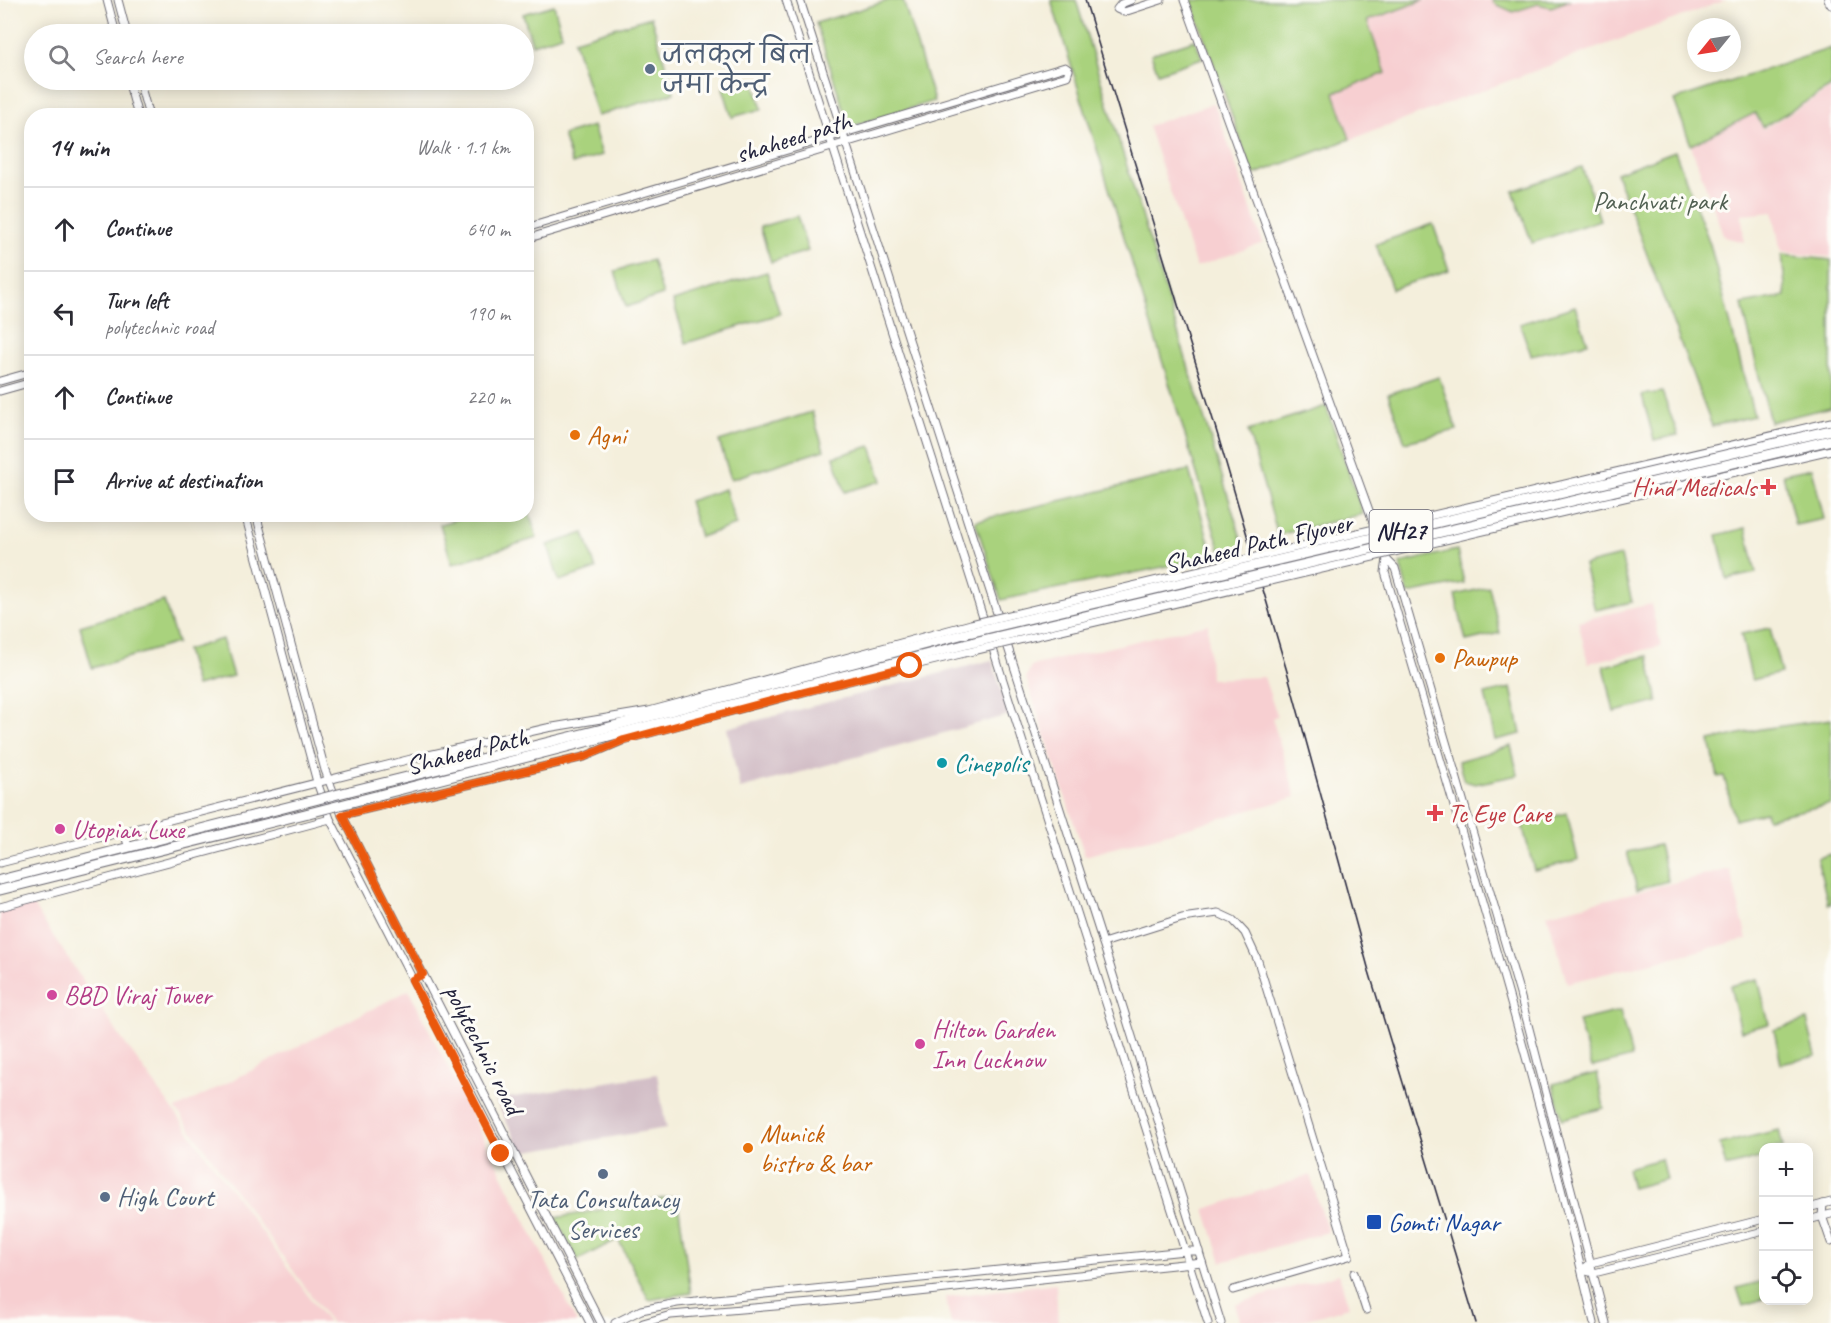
<!DOCTYPE html>
<meta charset="utf-8">
<style>
:root{--surface:#fff;--page:#f7f7f7;--text:#2b2b33;--muted:#7c7c81;--line:#e1e1e2}
body{margin:0;font-family:Caveat,"Playpen Sans Deva",sans-serif;background:var(--page);color:var(--text)}
.controls{position:absolute;right:18px;bottom:18px;display:grid;overflow:hidden;border-radius:12px;box-shadow:0 3px 15px #0003}
.controls button{width:54px;height:54px;display:grid;place-items:center;padding:0;border:0;border-bottom:2px solid var(--line);background:var(--surface);color:var(--text);font:30px sans-serif}
.compass{position:absolute;left:1687px;top:18px;width:54px;height:54px;border-radius:50%;background:var(--surface);box-shadow:0 3px 15px #0003;rotate:240deg}
.stop{position:absolute;width:18px;height:18px;margin:-14px;border:4px solid #ea580c;border-radius:50%;background:#fff}
.stop.end{background:#ea580c;border-color:#fff;box-shadow:0 2px 6px #0008}
.list{margin:0;padding:0;list-style:none}
h2{display:flex;justify-content:space-between;align-items:center;height:78px;margin:0;padding:0 24px;font-size:26px}
h2 small{font-size:20px;font-weight:400;color:var(--muted)}
.list li{display:grid;grid-template-columns:39px 1fr auto;gap:18px;align-items:center;box-sizing:border-box;height:84px;padding:0 24px;border-top:2px solid var(--line)}
.list b{display:block;font-size:22px;white-space:nowrap}
.list p{margin:0;font-size:20px;white-space:nowrap;color:var(--muted)}
.list em{font-size:20px;font-style:normal;color:var(--muted)}
.icon{flex:none;width:33px;height:33px;fill:none;stroke:currentColor;stroke-width:2;stroke-linecap:round;stroke-linejoin:round}
.map{position:relative;flex:none;width:1831px;height:1323px;overflow:hidden}
.search{position:absolute;background:var(--surface);box-shadow:0 3px 15px #0003;left:24px;top:24px;width:510px;height:66px;display:flex;align-items:center;gap:15px;box-sizing:border-box;padding:0 21px;border-radius:33px;color:var(--muted);font-size:22px}
.panel{position:absolute;background:var(--surface);box-shadow:0 3px 15px #0003;left:24px;top:108px;width:510px;height:414px;border-radius:24px}
.map>svg:first-child{display:block}
.built{fill:#f7cfd1}
.industrial{fill:#d2bdc6}
.green{fill:#a9d27d;stroke:#667a5c;stroke-width:1.5}
.lines{fill:none;stroke-linecap:round;stroke-linejoin:round}
.secondary-casing{stroke:#6c6a73;stroke-width:9}
.highway-casing{stroke:#6c6a73;stroke-width:11}
.secondary{stroke:#fff;stroke-width:7}
.highway{stroke:#fff;stroke-width:9}
.rail{stroke:#22223b;stroke-width:1.5}
.secondary-bridge-casing{stroke:#6c6a73;stroke-width:9;stroke-linecap:butt}
.highway-bridge-casing{stroke:#6c6a73;stroke-width:11;stroke-linecap:butt}
.secondary-bridge{stroke:#fff;stroke-width:7}
.highway-bridge{stroke:#fff;stroke-width:9}
.route{stroke:#ea580c;stroke-width:8}
.service-dot{fill:#5c6f8a;stroke:#fdfcf7;stroke-width:2}
.food-dot{fill:#e8710a;stroke:#fdfcf7;stroke-width:2}
.health-dot{fill:#e0444e;stroke:#fdfcf7;stroke-width:2}
.culture-dot{fill:#0f9aa8;stroke:#fdfcf7;stroke-width:2}
.hotel-dot{fill:#d1479c;stroke:#fdfcf7;stroke-width:2}
.transit-dot{fill:#1a4fb4;stroke:#fdfcf7;stroke-width:2}
.labels{text-anchor:middle;stroke-width:6;stroke-linejoin:round;paint-order:stroke}
.shield{fill:#fdfcf7;stroke:#646373;stroke-width:1.5}
.shield-label{font-size:24px;font-weight:bold;fill:#22223b}
.service-label{font-size:26px;fill:#4e5e75;stroke:#fdfcf7;text-anchor:start}
.street-label{font-size:26px;fill:#22223b;stroke:#fdfcf7}
.park-label{font-size:26px;fill:#516052;stroke:#fdfcf7}
.food-label{font-size:26px;fill:#c56008;stroke:#fdfcf7;text-anchor:start}
.health-label{font-size:26px;fill:#be3a42;stroke:#fdfcf7;text-anchor:end}
.culture-label{font-size:26px;fill:#0d838f;stroke:#fdfcf7;text-anchor:start}
.hotel-label{font-size:26px;fill:#b23c85;stroke:#fdfcf7;text-anchor:start}
.transit-label{font-size:26px;fill:#164399;stroke:#fdfcf7;text-anchor:start}
</style>
<div class="map">
<svg width="1831" height="1323" viewBox="0 0 1831 1323">
<rect width="100%" height="100%" fill="#fdfcf7"/>
<filter id="ink" filterUnits="userSpaceOnUse"><feTurbulence type="fractalNoise" baseFrequency=".0167" numOctaves="2"/><feDisplacementMap in="SourceGraphic" scale="12" xChannelSelector="R" yChannelSelector="G"/><feConvolveMatrix kernelMatrix="1 2 1 2 8 2 1 2 1" color-interpolation-filters="sRGB"/></filter>
<filter id="wash" filterUnits="userSpaceOnUse"><feTurbulence type="fractalNoise" baseFrequency=".008" numOctaves="4" result="noise"/><feDisplacementMap in="SourceGraphic" scale="24" xChannelSelector="R" yChannelSelector="G"/><feGaussianBlur stdDeviation="1.35" result="paint"/><feColorMatrix in="noise" values="0 0 0 0 0 0 0 0 0 0 0 0 0 0 0 0 0 1.4 0 .05"/><feComposite in="paint" operator="in"/></filter>
<g filter="url(#wash)">
<rect width="100%" height="100%" fill="#f4efdc"/>
<!-- built -->
<g class="built">
<polygon points="1189,0 1726,0 1252,176"/>
<polygon points="1831,89 1831,257 1781,252 1773,212 1742,215 1744,242 1724,237 1691,146 1754,114 1763,129"/>
<polygon points="1214,103 1263,243 1196,267 1148,126"/>
<polygon points="1651,604 1661,646 1588,663 1578,621"/>
<polygon points="1208,624 1210,679 1264,677 1277,716 1272,718 1296,797 1085,856 1026,678 1031,666"/>
<polygon points="1730,869 1747,939 1567,983 1547,914"/>
<polygon points="32,904 121,1038 328,1323 2,1323 0,1319 0,912"/>
<polygon points="409,990 577,1323 331,1323 176,1109"/>
<polygon points="1310,1175 1328,1232 1222,1262 1205,1209"/>
<polygon points="1339,1274 1349,1307 1294,1323 1241,1323 1235,1304"/>
<polygon points="1056,1283 1058,1323 951,1323 945,1297"/>
</g>
<!-- industrial -->
<g class="industrial">
<polygon points="992,660 1009,715 740,789 727,728"/>
<polygon points="657,1074 666,1128 522,1152 495,1100"/>
</g>
<!-- green -->
<g class="green">
<polygon points="890,0 903,0 934,101 849,127 816,23"/>
<polygon points="1051,0 1076,0 1244,548 1221,552"/>
<polygon points="1191,0 1424,0 1367,21 1386,73 1334,93 1350,139 1253,175"/>
<polygon points="1492,0 1570,0 1551,7 1538,4 1513,12 1493,3"/>
<polygon points="554,5 562,35 532,44 523,14"/>
<polygon points="651,17 674,93 597,116 574,40"/>
<polygon points="1195,40 1202,58 1158,73 1151,54"/>
<polygon points="1831,48 1831,87 1763,127 1755,113 1691,145 1674,100"/>
<polygon points="753,79 762,109 732,117 723,88"/>
<polygon points="593,126 602,155 572,164 563,135"/>
<polygon points="1675,151 1710,244 1754,416 1712,426 1616,173"/>
<polygon points="1582,167 1600,220 1532,243 1513,191"/>
<polygon points="797,216 808,251 771,262 760,227"/>
<polygon points="1433,224 1449,270 1392,289 1376,244"/>
<polygon points="1782,255 1831,260 1831,407 1770,422 1742,304 1786,296"/>
<polygon points="652,260 663,295 626,307 615,271"/>
<polygon points="767,272 780,314 686,343 673,301"/>
<polygon points="1575,306 1588,343 1531,355 1520,324"/>
<polygon points="1439,377 1457,430 1405,442 1388,394"/>
<polygon points="1662,392 1678,435 1654,440 1642,395"/>
<polygon points="1326,406 1363,514 1278,535 1248,431"/>
<polygon points="812,412 824,450 731,479 719,441"/>
<polygon points="871,446 882,481 845,492 834,457"/>
<polygon points="1812,468 1824,519 1795,525 1783,474"/>
<polygon points="1189,470 1213,557 1001,600 975,521"/>
<polygon points="725,489 736,525 700,537 689,501"/>
<polygon points="527,505 537,538 452,564 440,524 472,515 526,514"/>
<polygon points="1746,528 1756,573 1727,579 1717,535"/>
<polygon points="584,533 596,569 559,581 548,545"/>
<polygon points="1457,550 1464,583 1408,594 1400,563"/>
<polygon points="1621,556 1632,602 1595,610 1584,565"/>
<polygon points="1489,587 1500,633 1466,641 1455,595"/>
<polygon points="164,601 177,643 92,668 80,626"/>
<polygon points="1770,628 1781,673 1752,680 1741,634"/>
<polygon points="222,639 233,676 196,686 186,650"/>
<polygon points="1648,656 1658,702 1614,712 1604,666"/>
<polygon points="1511,688 1521,734 1495,740 1485,694"/>
<polygon points="1831,719 1831,804 1767,818 1765,812 1735,820 1724,776 1718,777 1710,741 1761,729"/>
<polygon points="1511,746 1518,775 1475,784 1464,781 1458,761"/>
<polygon points="1567,813 1578,860 1534,870 1522,824"/>
<polygon points="1659,845 1668,881 1637,889 1627,852"/>
<polygon points="1831,854 1831,904 1828,904 1817,858"/>
<polygon points="1758,979 1769,1024 1741,1031 1730,986"/>
<polygon points="1620,1011 1632,1057 1592,1067 1578,1021"/>
<polygon points="1807,1020 1816,1056 1781,1064 1774,1030"/>
<polygon points="1597,1073 1604,1108 1562,1119 1553,1084"/>
<polygon points="1779,1130 1783,1147 1764,1148 1763,1157 1726,1167 1720,1144"/>
<polygon points="1661,1159 1666,1179 1632,1188 1627,1168"/>
<polygon points="677,1196 691,1293 649,1300 618,1239 578,1260 555,1218"/>
<polygon points="1763,1281 1763,1299 1743,1306 1737,1288"/>
</g>
</g>
<g filter="url(#ink)">
<g class="lines">
<!-- secondary casing -->
<g class="secondary-casing">
<g id="secondary">
<polyline points="107,0 116,34"/>
<polyline points="118,0 127,34"/>
<polyline points="786,0 1208,1323"/>
<polyline points="800,0 1103,943 1221,1323"/>
<polyline points="1131,0 1121,4 1117,9 1124,12 1161,0"/>
<polyline points="1184,0 1387,560 1395,568 1520,994 1606,1323"/>
<polyline points="1828,0 1831,5"/>
<polyline points="128,80 138,116"/>
<polyline points="139,80 149,116"/>
<polyline points="526,228 1065,67 1069,70 1067,76 526,239"/>
<polyline points="0,381 32,372"/>
<polyline points="0,391 32,382"/>
<polyline points="1603,475 1831,422"/>
<polyline points="1611,501 1831,450"/>
<polyline points="245,514 317,782 330,819 590,1323"/>
<polyline points="256,514 325,770 342,815 601,1323"/>
<path d="M1387,560L1385,572C1458,821 1535,1070 1594,1323"/>
<polyline points="455,749 458,759"/>
<polyline points="342,815 584,757 624,740 702,719 804,692 977,650"/>
<polyline points="124,831 127,842"/>
<polyline points="0,863 411,759 547,728 649,711 971,624"/>
<polyline points="0,907 330,819"/>
<polyline points="1103,943 1182,918 1218,913 1233,920 1245,933 1258,961 1349,1256 1233,1290"/>
<polyline points="1823,1204 1822,1216 1831,1242"/>
<polyline points="1808,1208 1831,1202"/>
<polyline points="1808,1220 1831,1214"/>
<polyline points="1582,1270 1591,1263 1764,1219"/>
<polyline points="1582,1270 1594,1273 1764,1231"/>
<polyline points="1354,1273 1366,1310"/>
<polyline points="615,1323 641,1310 677,1303 1185,1251 1199,1251"/>
<polyline points="643,1323 671,1315 823,1302 1202,1262"/>
</g>
</g>
<!-- highway casing -->
<g class="highway-casing">
<g id="highway">
<polyline points="350,791 598,730 972,632"/>
<polyline points="352,802 975,642"/>
<polyline points="0,880 307,802"/>
<polyline points="0,890 309,813"/>
</g>
</g>
<!-- secondary -->
<use href="#secondary" class="secondary"/>
<!-- highway -->
<use href="#highway" class="highway"/>
<!-- rail -->
<polyline class="rail" points="1085,0 1218,436 1288,675 1369,971 1476,1323"/>
<!-- secondary-bridge casing -->
<g class="secondary-bridge-casing">
<g id="secondary-bridge">
<polyline points="971,624 1603,475"/>
<polyline points="977,650 1611,501"/>
</g>
</g>
<!-- highway-bridge casing -->
<g class="highway-bridge-casing">
<g id="highway-bridge">
<polyline points="972,632 1831,430"/>
<polyline points="975,642 1831,440"/>
<polyline points="307,802 350,791"/>
<polyline points="309,813 352,802"/>
</g>
</g>
<!-- secondary-bridge -->
<use href="#secondary-bridge" class="secondary-bridge"/>
<!-- highway-bridge -->
<use href="#highway-bridge" class="highway-bridge"/>
</g>
</g>
<g class="lines" filter="url(#ink)">
<!-- route -->
<polyline class="route" points="501,1154 412,980 423,974 342,815 584,757 624,740 804,692 910,666"/>
</g>
<!-- markers -->
<g class="service-dot">
<circle cx="650" cy="69" r="6"/>
<circle cx="603" cy="1174" r="6"/>
<circle cx="105" cy="1197" r="6"/>
</g>
<g class="food-dot">
<circle cx="575" cy="435" r="6"/>
<circle cx="1440" cy="658" r="6"/>
<circle cx="748" cy="1148" r="6"/>
</g>
<g class="health-dot">
<path d="M1765 478h6v6h6v6h-6v6h-6v-6h-6v-6h6z"/>
<path d="M1432 804h6v6h6v6h-6v6h-6v-6h-6v-6h6z"/>
</g>
<circle class="culture-dot" cx="942" cy="763" r="6"/>
<g class="hotel-dot">
<circle cx="60" cy="829" r="6"/>
<circle cx="52" cy="995" r="6"/>
<circle cx="920" cy="1044" r="6"/>
</g>
<rect class="transit-dot" x="1366" y="1214" width="16" height="16" rx="3"/>
<g class="labels">
<!-- shield labels -->
<rect class="shield" x="1369.5" y="510" width="63" height="42" rx="4.5"/>
<g class="shield-label">
<text x="1401" y="539">NH27</text>
</g>
<!-- service labels -->
<g class="service-label">
<text x="662" y="63">जलकल बिल<tspan x="662" dy="30">जमा केन्द्र</tspan></text>
<text x="117" y="1206">High Court</text>
<text x="603" y="1208" text-anchor="middle">Tata Consultancy<tspan x="603" dy="30">Services</tspan></text>
</g>
<!-- street labels -->
<g class="street-label">
<text transform="translate(793 137) rotate(-17)" y="9">shaheed path</text>
<text transform="translate(1258 543) rotate(-13)" y="9">Shaheed Path Flyover</text>
<text transform="translate(467 751) rotate(-14)" y="9">Shaheed Path</text>
<text transform="translate(484 1049) rotate(63)" y="9">polytechnic road</text>
</g>
<!-- park labels -->
<g class="park-label">
<text x="1660" y="210">Panchvati park</text>
</g>
<!-- food labels -->
<g class="food-label">
<text x="587" y="444">Agni</text>
<text x="1452" y="667">Pawpup</text>
<text x="760" y="1142">Munick<tspan x="760" dy="30">bistro &amp; bar</tspan></text>
</g>
<!-- health labels -->
<g class="health-label">
<text x="1756" y="496">Hind Medicals</text>
<text x="1448" y="822" text-anchor="start">Tc Eye Care</text>
</g>
<!-- culture labels -->
<g class="culture-label">
<text x="954" y="772">Cinepolis</text>
</g>
<!-- hotel labels -->
<g class="hotel-label">
<text x="72" y="838">Utopian Luxe</text>
<text x="64" y="1004">BBD Viraj Tower</text>
<text x="932" y="1038">Hilton Garden<tspan x="932" dy="30">Inn Lucknow</tspan></text>
</g>
<!-- transit labels -->
<g class="transit-label">
<text x="1388" y="1231">Gomti Nagar</text>
</g>
</g>
</svg>
<div class="controls">
<button>+</button>
<button>−</button>
<button><svg class="icon" aria-label="locate" viewBox="0 0 24 24"><circle cx="12" cy="12" r="6"/><path d="M12 2v4M12 18v4M2 12h4M18 12h4"/></svg></button>
</div>
<svg class="compass" viewBox="-18 -18 36 36"><path d="M0-13l5 13h-10z" fill="#e53935"/><path d="M0 13l5-13h-10z" fill="#7c7c81"/></svg>
<div class="stop" style="left:910px;top:666px"></div>
<div class="stop end" style="left:501px;top:1154px"></div>
<div class="search"><svg class="icon" aria-label="search" viewBox="0 0 24 24"><circle cx="10" cy="10" r="6"/><path d="M15 15l6 6"/></svg>Search here</div>
<section class="panel">
<h2>14 min<small>Walk · 1.1 km</small></h2>
<ul class="list">
<li><svg class="icon" aria-label="ahead" viewBox="0 0 24 24"><path d="M12 20V5M6 11l6-6 6 6"/></svg><div><b>Continue</b></div><em>640 m</em></li>
<li><svg class="icon" aria-label="left" viewBox="0 0 24 24"><path d="M17 20v-9H6M10 6l-5 5 5 5"/></svg><div><b>Turn left</b><p>polytechnic road</p></div><em>190 m</em></li>
<li><svg class="icon" aria-label="ahead" viewBox="0 0 24 24"><path d="M12 20V5M6 11l6-6 6 6"/></svg><div><b>Continue</b></div><em>220 m</em></li>
<li><svg class="icon" aria-label="arrive" viewBox="0 0 24 24"><path d="M6 21V4h12l-3 4 3 4H6"/></svg><div><b>Arrive at destination</b></div></li>
</ul>
</section>
</div>
